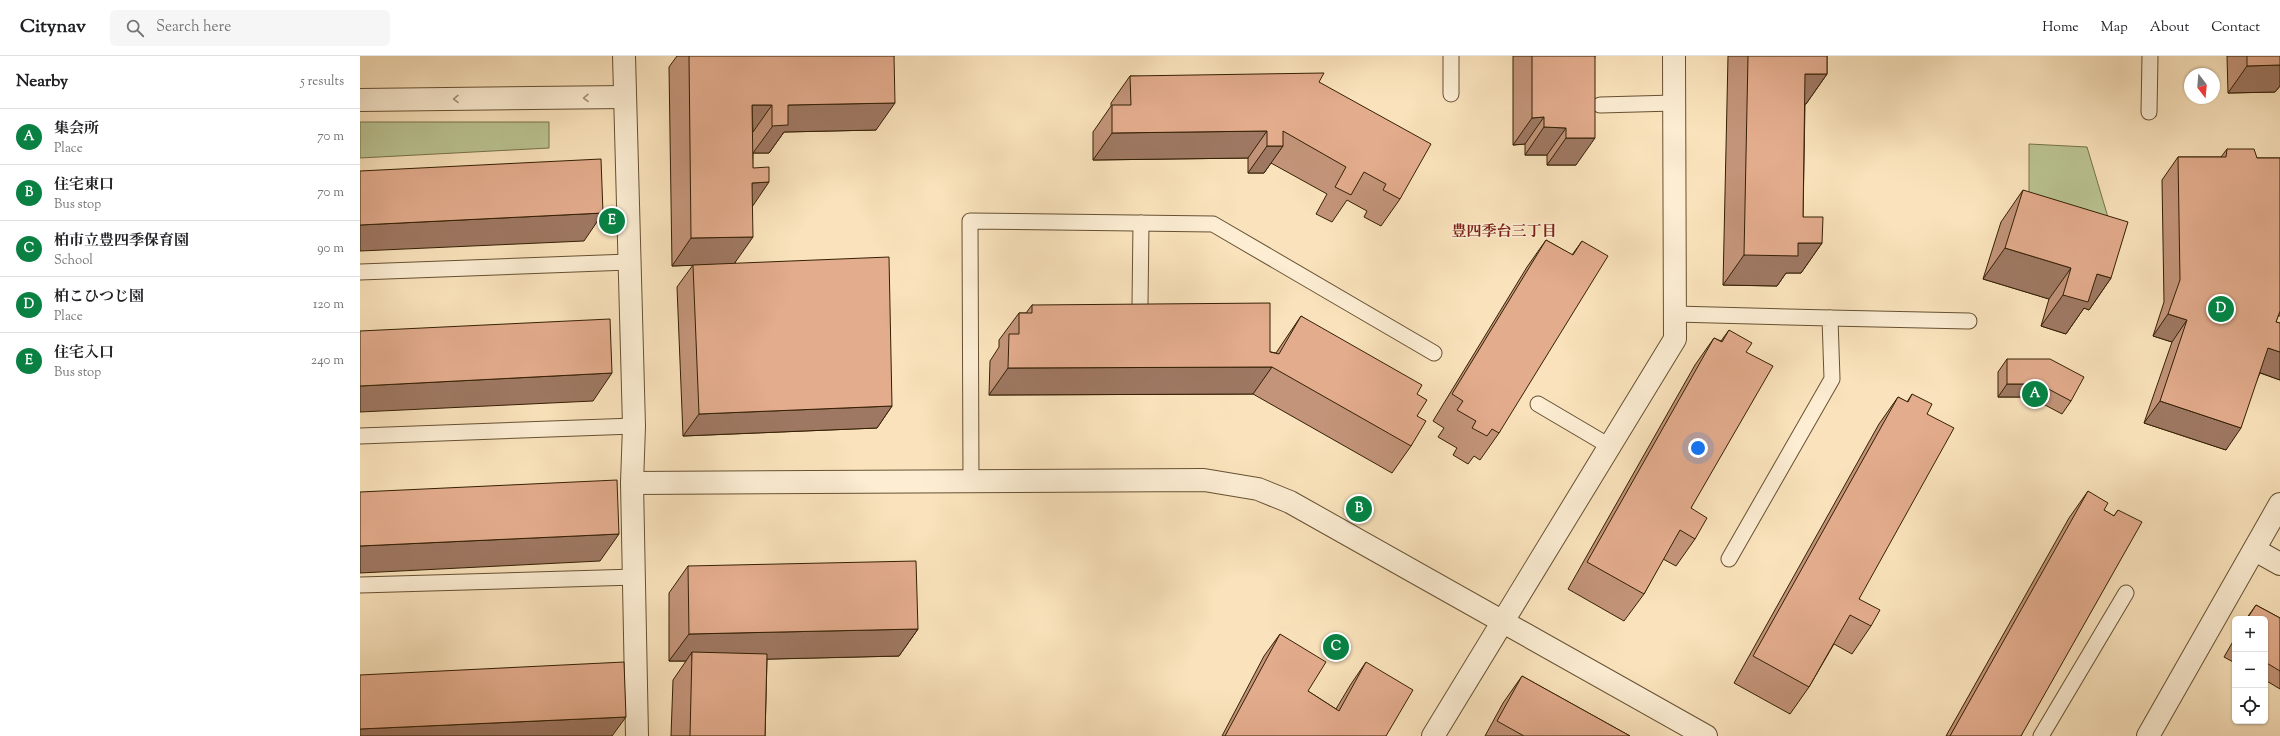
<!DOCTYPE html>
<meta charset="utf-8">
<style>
:root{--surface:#fff;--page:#f6f6f6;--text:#202124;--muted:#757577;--line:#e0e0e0;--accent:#0b8043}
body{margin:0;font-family:"Sorts Mill Goudy","Noto Serif JP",serif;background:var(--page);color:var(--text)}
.controls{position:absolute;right:12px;bottom:12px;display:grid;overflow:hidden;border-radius:6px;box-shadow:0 1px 3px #0004}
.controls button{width:36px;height:36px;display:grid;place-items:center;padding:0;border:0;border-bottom:1px solid var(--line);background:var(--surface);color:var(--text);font:20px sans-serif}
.compass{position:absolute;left:1824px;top:12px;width:36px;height:36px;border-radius:50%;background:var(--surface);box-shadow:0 1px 3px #0004;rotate:164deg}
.you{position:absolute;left:1338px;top:392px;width:14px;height:14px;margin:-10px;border:3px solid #fff;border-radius:50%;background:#1a73e8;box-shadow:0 0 0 6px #1a73e833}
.badge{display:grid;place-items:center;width:26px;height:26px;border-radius:50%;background:var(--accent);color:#fff;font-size:13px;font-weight:700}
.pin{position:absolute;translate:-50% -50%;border:2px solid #fff;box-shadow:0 1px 4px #0006}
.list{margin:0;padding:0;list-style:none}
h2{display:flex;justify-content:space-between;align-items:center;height:52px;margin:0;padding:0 16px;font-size:17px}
h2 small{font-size:13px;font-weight:400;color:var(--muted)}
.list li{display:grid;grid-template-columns:26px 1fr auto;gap:12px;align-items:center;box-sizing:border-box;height:56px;padding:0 16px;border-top:1px solid var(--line)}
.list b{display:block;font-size:15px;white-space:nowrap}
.list p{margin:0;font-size:13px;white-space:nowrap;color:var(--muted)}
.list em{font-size:13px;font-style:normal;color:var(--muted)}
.icon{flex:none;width:22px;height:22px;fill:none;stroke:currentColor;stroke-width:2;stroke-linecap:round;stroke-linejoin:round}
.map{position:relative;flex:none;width:1920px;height:680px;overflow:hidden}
header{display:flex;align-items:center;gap:24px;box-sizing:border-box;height:56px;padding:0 20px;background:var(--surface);border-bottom:1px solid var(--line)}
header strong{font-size:19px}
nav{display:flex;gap:22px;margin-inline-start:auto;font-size:14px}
.search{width:280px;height:36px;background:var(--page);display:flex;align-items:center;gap:10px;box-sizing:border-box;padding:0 14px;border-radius:6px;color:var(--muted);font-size:15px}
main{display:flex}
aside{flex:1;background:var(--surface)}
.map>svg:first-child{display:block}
.green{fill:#bbc493;stroke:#78724c}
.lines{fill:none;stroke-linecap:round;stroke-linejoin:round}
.service-casing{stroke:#665132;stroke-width:17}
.minor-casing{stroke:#665132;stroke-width:24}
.tertiary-casing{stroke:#665132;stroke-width:24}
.service{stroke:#fcedd3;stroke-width:15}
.minor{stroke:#fcedd3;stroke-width:22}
.tertiary{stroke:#fcedd3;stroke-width:22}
.wall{fill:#c39479;stroke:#342004}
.shaded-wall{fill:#9f7863;stroke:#342004}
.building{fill:#e3ac8d;stroke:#342004}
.oneway{stroke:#a29176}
.labels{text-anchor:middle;stroke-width:3;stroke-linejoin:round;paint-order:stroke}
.neighbourhood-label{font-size:15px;font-weight:bold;fill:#7a1f14;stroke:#fcedd3}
</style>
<header>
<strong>Citynav</strong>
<div class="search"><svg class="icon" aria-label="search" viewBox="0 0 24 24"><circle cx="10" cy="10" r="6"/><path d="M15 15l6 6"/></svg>Search here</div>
<nav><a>Home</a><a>Map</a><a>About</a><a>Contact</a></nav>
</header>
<main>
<aside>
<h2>Nearby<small>5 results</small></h2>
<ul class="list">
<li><span class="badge">A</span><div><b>集会所</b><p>Place</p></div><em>70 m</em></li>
<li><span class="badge">B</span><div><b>住宅東口</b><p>Bus stop</p></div><em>70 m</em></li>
<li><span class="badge">C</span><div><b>柏市立豊四季保育園</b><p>School</p></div><em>90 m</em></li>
<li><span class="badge">D</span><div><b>柏こひつじ園</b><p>Place</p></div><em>120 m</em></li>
<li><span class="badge">E</span><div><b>住宅入口</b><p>Bus stop</p></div><em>240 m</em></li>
</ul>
</aside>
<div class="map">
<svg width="1920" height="680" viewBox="0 0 1920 680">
<rect width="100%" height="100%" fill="#fae3bc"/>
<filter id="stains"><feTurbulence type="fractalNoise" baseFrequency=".005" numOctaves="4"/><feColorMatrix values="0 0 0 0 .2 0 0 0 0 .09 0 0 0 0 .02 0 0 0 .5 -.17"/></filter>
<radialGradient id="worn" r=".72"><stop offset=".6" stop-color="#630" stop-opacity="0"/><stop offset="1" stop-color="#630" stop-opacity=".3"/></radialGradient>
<!-- green -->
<g class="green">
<polygon points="0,66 189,66 189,92 0,102"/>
<polygon points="1669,88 1727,91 1753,178 1669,154"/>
</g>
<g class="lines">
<!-- service casing -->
<g class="service-casing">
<g id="service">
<polyline points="1091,38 1091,0"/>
<polyline points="1240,49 1314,47"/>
<polyline points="1789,56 1790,0"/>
<polyline points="0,216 269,206"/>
<polyline points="780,249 781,167"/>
<polyline points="1315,258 1470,262 1472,323 1369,503"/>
<polyline points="1470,262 1609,265"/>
<polyline points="1178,348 1251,391"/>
<polyline points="0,380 274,370"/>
<polyline points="611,425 610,165 853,168 1074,297"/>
<polyline points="0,529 275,521"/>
<polyline points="1681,680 1766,537"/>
</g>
</g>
<!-- minor casing -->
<g class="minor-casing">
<g id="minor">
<polyline points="0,44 265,41"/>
<polyline points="1895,494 1920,508"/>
<polyline points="1073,680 1315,283 1314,0"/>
</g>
</g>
<!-- tertiary casing -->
<g class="tertiary-casing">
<g id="tertiary">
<polyline points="264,0 274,370 272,427 277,680"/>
<polyline points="272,427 844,424 898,433 930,446 1346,680"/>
<polyline points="1788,680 1920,448"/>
</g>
</g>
<!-- service -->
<use href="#service" class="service"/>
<!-- minor -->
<use href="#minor" class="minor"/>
<!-- tertiary -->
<use href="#tertiary" class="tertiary"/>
</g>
<!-- wall -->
<g class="wall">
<polygon points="317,0 534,0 516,74 424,76 409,97 393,97 392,150 375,207 532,350 517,372 323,380 317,231 333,209 312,210 309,11"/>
<polygon points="1153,0 1235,0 1216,109 1187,109 1187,99 1165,99 1165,88 1153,89"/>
<polygon points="1368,0 1467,0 1467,18 1446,48 1445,48 1443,161 1462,187 1441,217 1426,217 1417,230 1363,229"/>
<polygon points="1867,0 1920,0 1920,30 1915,36 1868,37"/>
<polygon points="770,20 959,26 1040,143 1021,170 1004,161 1007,155 987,144 972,166 956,158 967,138 911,107 904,117 888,117 888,102 733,104 733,76 751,50 751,47"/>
<polygon points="1867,93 1897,102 1920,102 1920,260 1918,260 1916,266 1920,267 1920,324 1900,317 1866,394 1784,367 1812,286 1793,280 1804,246 1802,124 1818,101 1861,101"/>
<polygon points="1663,134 1751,222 1729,254 1724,252 1706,278 1681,270 1689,243 1623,223 1641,166"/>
<polygon points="1186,184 1212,199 1222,185 1139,377 1120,404 1114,400 1108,408 1093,399 1097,392 1078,381 1084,372 1073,365 1167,211"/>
<polygon points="672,249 916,297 922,288 941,260 1057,338 1057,360 1051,390 1032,417 893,338 629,339 630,305 639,291 639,284 659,257 666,257"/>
<polygon points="1369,274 1386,296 1331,452 1335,483 1316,510 1303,503 1284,538 1264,565 1208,533 1335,309 1354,282 1361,285"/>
<polygon points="1647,303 1711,345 1702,358 1670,341 1638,341 1638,316"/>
<polygon points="1552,338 1567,358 1499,543 1511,570 1492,598 1474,588 1449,631 1430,658 1374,627 1519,368 1538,341 1547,346"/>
<polygon points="1728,435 1744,454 1754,460 1758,454 1661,680 1586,680 1709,462"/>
<polygon points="328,510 558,573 539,600 407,603 405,680 311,680 313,624 326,605 309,605 309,537"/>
<polygon points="1896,549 1920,562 1920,633 1905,624 1905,563 1886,563"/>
<polygon points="920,578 948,635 976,653 991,628 1006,606 1026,680 862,680 904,600"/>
<polygon points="1875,582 1875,607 1864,601"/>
<polygon points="1162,620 1270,680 1125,680 1143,647"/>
</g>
<!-- shaded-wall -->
<g class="shaded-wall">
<polygon points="1920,9 1920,30 1915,36 1868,37 1887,10"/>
<polygon points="1445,18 1467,18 1446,48 1424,48"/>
<polygon points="535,47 516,74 424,76 409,97 393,97 428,49"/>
<polygon points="392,49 412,49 393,76"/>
<polygon points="1184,61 1165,88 1153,89 1172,62"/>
<polygon points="1184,71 1206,72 1187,99 1165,99"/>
<polygon points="907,75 888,102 733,104 752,77"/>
<polygon points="1206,82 1235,82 1216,109 1187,109"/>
<polygon points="907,90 923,90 904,117 888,117"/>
<polygon points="409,126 390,154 392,127"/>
<polygon points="243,157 224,185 0,195 0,169"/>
<polygon points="393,181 374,208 312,210 331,182"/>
<polygon points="1438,187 1462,187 1441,217 1426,217 1417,230 1363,229 1384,199"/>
<polygon points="1645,192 1711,212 1689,243 1623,223"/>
<polygon points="1737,218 1751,222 1729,254 1724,252 1706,278 1681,270 1703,239"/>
<polygon points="1808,258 1827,264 1812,286 1793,280"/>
<polygon points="1908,292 1920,296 1920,324 1893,314"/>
<polygon points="912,311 893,338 629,339 648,312"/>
<polygon points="252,317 233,345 0,356 0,330"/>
<polygon points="1647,328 1679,328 1670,341 1638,341"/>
<polygon points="1800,345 1881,372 1866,394 1784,367"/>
<polygon points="532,350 517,372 323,380 339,358"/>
<polygon points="259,478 240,505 0,517 0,490"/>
<polygon points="558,573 539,600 332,605 332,596 326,605 309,605 329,578"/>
<polygon points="266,661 252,680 0,680 0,673"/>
</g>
<!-- building -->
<g class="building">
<polygon points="329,0 534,0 535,47 428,49 428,69 412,70 412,49 392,49 393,112 409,111 409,126 392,127 393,181 331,182"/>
<polygon points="1172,0 1235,0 1235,82 1206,82 1206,72 1184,71 1184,61 1172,62"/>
<polygon points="1388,0 1467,0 1467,18 1445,18 1443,161 1463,161 1462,187 1438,187 1438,200 1384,199"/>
<polygon points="1887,0 1920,0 1920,9 1887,10"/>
<polygon points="964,17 959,26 1071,88 1040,143 1023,134 1026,128 1004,116 991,139 975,131 986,111 923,75 923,90 907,90 907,75 752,77 752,49 771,49 770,20"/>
<polygon points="1867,93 1894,93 1897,102 1920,102 1920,255 1916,266 1920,267 1920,296 1908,292 1881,372 1800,345 1827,264 1808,258 1820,224 1818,101 1866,101"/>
<polygon points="241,103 243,157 0,169 0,115"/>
<polygon points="1663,134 1768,166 1751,222 1737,218 1728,246 1703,239 1711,212 1645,192"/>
<polygon points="1186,184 1213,199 1222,185 1248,200 1139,377 1132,373 1127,380 1112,372 1116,365 1097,354 1103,345 1092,338"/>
<polygon points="529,201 532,350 339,358 333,209"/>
<polygon points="910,247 910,296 919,298 941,260 1062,329 1057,338 1067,344 1057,360 1066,365 1051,390 912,311 648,312 649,278 659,278 659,257 672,257 672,249"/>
<polygon points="250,263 252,317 0,330 0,275"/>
<polygon points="1369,274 1392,287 1386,296 1413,310 1331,452 1347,462 1335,483 1320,474 1284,538 1227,506 1354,282 1362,286"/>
<polygon points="1647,303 1690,303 1724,321 1711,345 1679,328 1647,328"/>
<polygon points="1552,338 1572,348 1567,358 1594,372 1499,543 1520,554 1511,570 1490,559 1449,631 1393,600 1538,341 1548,346"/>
<polygon points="257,424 259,478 0,490 0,436"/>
<polygon points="1728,435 1748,447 1744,454 1754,460 1758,454 1782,466 1661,680 1590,680"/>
<polygon points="556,505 558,573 329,578 328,510"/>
<polygon points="1896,549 1920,562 1920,615 1905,606 1905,563 1887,563"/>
<polygon points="920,578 966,606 948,635 979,655 1006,606 1053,634 1026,680 865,680"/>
<polygon points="332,596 407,598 405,680 330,680"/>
<polygon points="264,606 266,661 0,673 0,619"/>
<polygon points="1162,620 1270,680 1164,680 1137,665"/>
</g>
<!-- one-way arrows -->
<defs><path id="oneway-chevron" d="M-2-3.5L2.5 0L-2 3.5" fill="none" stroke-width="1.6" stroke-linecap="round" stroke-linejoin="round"/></defs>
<g class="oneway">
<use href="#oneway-chevron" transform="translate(226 42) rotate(179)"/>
<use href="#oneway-chevron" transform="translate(96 43) rotate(179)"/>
</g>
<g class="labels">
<!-- neighbourhood labels -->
<g class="neighbourhood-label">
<text x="1144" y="180">豊四季台三丁目</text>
</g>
</g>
<rect width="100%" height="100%" filter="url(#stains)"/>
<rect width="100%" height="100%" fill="url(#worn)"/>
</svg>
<div class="controls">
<button>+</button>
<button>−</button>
<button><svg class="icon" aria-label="locate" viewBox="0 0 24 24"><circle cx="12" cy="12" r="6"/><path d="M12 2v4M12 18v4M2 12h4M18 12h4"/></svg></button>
</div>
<svg class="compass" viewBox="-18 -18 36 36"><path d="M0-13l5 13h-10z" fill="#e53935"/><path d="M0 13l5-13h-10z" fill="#757577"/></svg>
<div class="you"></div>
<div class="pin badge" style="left:1675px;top:338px">A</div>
<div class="pin badge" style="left:999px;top:453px">B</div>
<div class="pin badge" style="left:976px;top:591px">C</div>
<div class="pin badge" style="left:1861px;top:253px">D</div>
<div class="pin badge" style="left:252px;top:165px">E</div>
</div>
</main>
